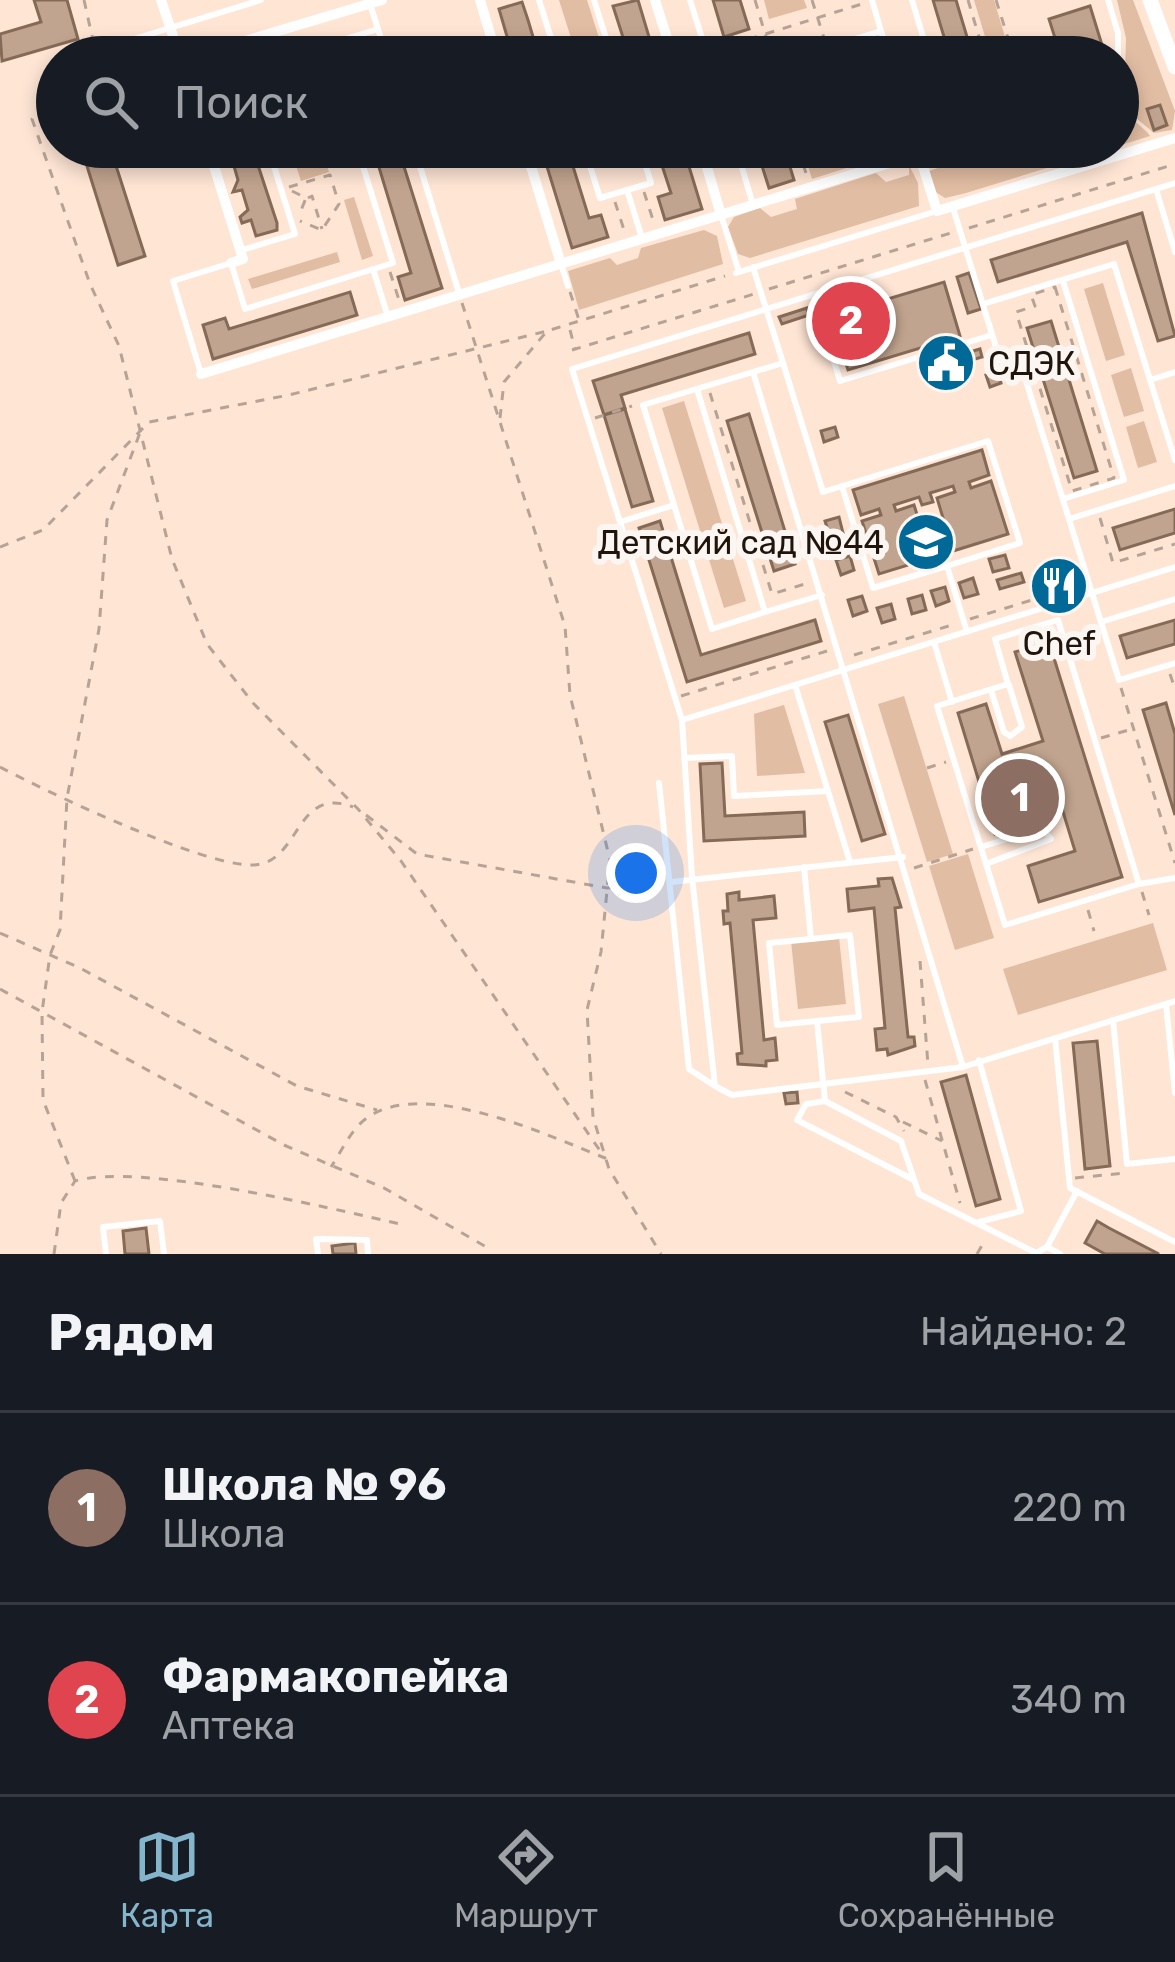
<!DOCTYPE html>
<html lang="ru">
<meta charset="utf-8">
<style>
:root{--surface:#171b24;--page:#242831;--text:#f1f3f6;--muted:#9ea1a6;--line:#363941;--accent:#85b5cb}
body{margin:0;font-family:Rubik,sans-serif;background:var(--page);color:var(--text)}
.you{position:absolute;left:636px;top:873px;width:42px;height:42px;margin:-30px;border:9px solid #fff;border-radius:50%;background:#1a73e8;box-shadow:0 0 0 18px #1a73e833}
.badge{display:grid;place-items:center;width:78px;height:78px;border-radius:50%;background:var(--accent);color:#fff;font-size:39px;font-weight:700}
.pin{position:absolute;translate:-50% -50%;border:6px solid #fff;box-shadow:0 3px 12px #0006}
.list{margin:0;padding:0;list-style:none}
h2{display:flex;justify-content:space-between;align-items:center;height:156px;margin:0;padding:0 48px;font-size:51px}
h2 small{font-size:39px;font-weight:400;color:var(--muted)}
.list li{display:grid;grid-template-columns:78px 1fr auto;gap:36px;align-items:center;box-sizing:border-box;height:192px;padding:0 48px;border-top:3px solid var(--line)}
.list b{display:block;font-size:45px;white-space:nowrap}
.list p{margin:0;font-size:39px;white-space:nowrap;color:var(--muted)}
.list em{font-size:39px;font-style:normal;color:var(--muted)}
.icon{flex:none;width:66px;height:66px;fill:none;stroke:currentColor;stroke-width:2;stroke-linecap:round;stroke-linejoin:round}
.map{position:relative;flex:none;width:1175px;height:1254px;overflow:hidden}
.search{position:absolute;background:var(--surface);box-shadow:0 6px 18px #0003;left:36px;right:36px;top:36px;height:132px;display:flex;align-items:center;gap:30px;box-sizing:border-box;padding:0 42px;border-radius:66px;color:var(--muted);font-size:45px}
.sheet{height:540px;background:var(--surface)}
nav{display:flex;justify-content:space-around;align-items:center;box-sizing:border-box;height:168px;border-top:3px solid var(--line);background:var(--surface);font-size:33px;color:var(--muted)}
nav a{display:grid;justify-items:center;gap:6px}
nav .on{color:var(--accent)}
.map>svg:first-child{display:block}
.green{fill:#e1bda3}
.building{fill:#c1a48f;stroke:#856a57;stroke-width:3}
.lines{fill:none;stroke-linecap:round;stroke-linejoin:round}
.path{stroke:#b7a395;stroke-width:3;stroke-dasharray:9 9;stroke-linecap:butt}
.service{stroke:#fff;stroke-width:6}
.minor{stroke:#fff;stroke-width:10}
.secondary{stroke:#fff;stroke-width:15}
.labels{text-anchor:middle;stroke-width:12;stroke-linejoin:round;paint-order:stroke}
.poi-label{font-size:33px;fill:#1f150d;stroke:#fcf6f2;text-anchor:start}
</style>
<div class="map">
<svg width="1175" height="1254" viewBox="0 0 1175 1254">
<rect width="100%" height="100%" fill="#fee5d4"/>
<!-- green -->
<g class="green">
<polygon points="559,0 587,0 605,57 577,57"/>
<polygon points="764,0 804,0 807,8 769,19"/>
<polygon points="974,0 994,0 1008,47 990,53"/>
<polygon points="1117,0 1133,0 1175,111 1172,130 1154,133 1124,108 1126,38"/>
<polygon points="1122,110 1147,132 1150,136 1118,146"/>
<polygon points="290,147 321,147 329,172 301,181"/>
<polygon points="802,147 853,147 859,164 812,179"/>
<polygon points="1000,147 1115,147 966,193 945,198 934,191 929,171"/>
<polygon points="909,165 918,183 919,206 750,258 738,254 728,227 734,217 760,208 771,217 797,209 795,199 876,173 886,182 909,175"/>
<polygon points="354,197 373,256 362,260 344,200"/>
<polygon points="704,230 717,236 723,264 579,310 568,271 610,258 617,265 638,258 641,248"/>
<polygon points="337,252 340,262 252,289 248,279"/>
<polygon points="1103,283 1125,355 1106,361 1084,289"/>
<polygon points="1131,368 1144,411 1124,417 1111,375"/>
<polygon points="684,401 746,601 724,608 662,408"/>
<polygon points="1144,421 1157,462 1138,468 1126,427"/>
<polygon points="904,696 953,854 927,862 878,704"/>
<polygon points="784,705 805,773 757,776 754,714"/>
<polygon points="968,854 994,938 955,950 929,866"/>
<polygon points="1153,923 1167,970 1018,1015 1003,969"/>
<polygon points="839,937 846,1004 798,1009 791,941"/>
</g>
<!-- building -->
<g class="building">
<polygon points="34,0 67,0 78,39 2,61 0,34 41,22"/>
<polygon points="638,0 655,57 629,57 621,31 613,6"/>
<polygon points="713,0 740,0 749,29 724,37"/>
<polygon points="933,0 956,0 973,57 950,57"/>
<polygon points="522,2 528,20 539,57 513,57 499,9"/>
<polygon points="1090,6 1102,45 1061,57 1049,19"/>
<polygon points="1160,105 1167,125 1154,130 1147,109"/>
<polygon points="81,147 110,147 145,256 118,265"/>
<polygon points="252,147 277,223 277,230 256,236 251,220 242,223 240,217 248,210 242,190 233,192 238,180 230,152 221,155 219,150"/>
<polygon points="541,147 567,147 589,218 601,215 608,237 572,248"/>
<polygon points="656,147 683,147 702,209 665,220 658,197 671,193"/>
<polygon points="756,147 784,147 794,180 769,188"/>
<polygon points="401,157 442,288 405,300 398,277 411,273 378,164"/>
<polygon points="1142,213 1175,336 1158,341 1127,242 998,282 991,260"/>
<polygon points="969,273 981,309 968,313 957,277"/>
<polygon points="944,282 960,336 848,370 831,316"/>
<polygon points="350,292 357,315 213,359 203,325 225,318 229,329"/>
<polygon points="807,308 809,315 782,324 779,317"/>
<polygon points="1051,321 1097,471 1074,478 1027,328"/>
<polygon points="749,333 755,354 621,395 625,408 604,415 593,381"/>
<polygon points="980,349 982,357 942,369 939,361"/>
<polygon points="998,372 1001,383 990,387 986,375"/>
<polygon points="625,409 653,501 632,507 604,415"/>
<polygon points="749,414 795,564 774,571 727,421"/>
<polygon points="835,427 838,437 824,442 821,431"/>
<polygon points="982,450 989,475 969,482 971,488 991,481 1008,534 953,551 937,498 955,492 953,486 930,493 933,502 922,505 919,497 894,505 896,511 914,505 931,558 879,574 862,521 881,515 879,509 861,515 853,490"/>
<polygon points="1175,509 1175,533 1120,550 1113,528"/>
<polygon points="839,517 843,533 830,537 825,521"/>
<polygon points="660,521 701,655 815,620 821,641 687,682 639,528"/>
<polygon points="1005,555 1009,568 993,572 989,559"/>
<polygon points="850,556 854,570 841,575 836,560"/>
<polygon points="1021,573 1024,582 1000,589 997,580"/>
<polygon points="973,578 978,594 964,598 959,583"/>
<polygon points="945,587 949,601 936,606 931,591"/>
<polygon points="922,595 926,610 912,614 908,599"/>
<polygon points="862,596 867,611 853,616 848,600"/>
<polygon points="891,604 895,619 882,623 877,608"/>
<polygon points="1175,620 1175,644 1127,658 1120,636"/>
<polygon points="1049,642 1122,877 1039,902 1028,866 1075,851 1057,792 1011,805 1015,818 1024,815 1026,824 995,834 958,713 986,704 1002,754 1043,741 1015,652"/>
<polygon points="1166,703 1175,734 1175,815 1143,710"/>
<polygon points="848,715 885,834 862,841 825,722"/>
<polygon points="722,763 725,816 804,812 805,836 704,841 700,764"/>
<polygon points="892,878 901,907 895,908 908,1037 914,1037 915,1046 888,1055 887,1049 877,1050 875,1029 885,1028 874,908 849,911 847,889 879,886 878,879"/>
<polygon points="739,892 739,900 774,896 776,918 753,920 764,1040 775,1038 777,1060 766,1061 766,1066 738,1064 737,1054 742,1053 730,923 724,924 723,911 728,911 727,894"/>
<polygon points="1097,1041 1110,1166 1085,1169 1073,1043"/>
<polygon points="966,1075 1000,1199 976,1206 941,1082"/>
<polygon points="797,1092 798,1103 786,1104 784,1093"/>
<polygon points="1097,1221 1109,1228 1159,1254 1105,1254 1085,1243"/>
<polygon points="146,1228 149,1254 125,1254 123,1231"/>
<polygon points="355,1243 356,1254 333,1254 332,1246"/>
</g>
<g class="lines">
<!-- path -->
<g class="path">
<polyline points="84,0 94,45"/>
<polyline points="755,0 772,57"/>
<polyline points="812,0 824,38"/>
<polyline points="968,0 985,57"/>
<polyline points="996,0 1014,57"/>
<polyline points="714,50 865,3"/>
<polyline points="277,57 291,53 292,57"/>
<path d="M57,92L32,119L90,284L119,346L172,559L207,644L253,703L358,809L401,861L605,1158C549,1136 418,1074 363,1121C350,1132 341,1152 331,1167"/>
<polyline points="798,147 808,180"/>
<polyline points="858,147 863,162"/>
<polyline points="369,160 405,149"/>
<polyline points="289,187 330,175 339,204 322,230 300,221"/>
<polyline points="292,191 306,198 300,213"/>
<polyline points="644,192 654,223"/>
<polyline points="308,198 312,196 322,229"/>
<polyline points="615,202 625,233"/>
<polyline points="969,228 1175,164"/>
<polyline points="390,272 400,303"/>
<polygon points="1055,287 1114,478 1072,491 1016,312 1035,306 1031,295"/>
<polyline points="769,289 954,232"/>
<polyline points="570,292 580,323"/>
<polyline points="462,303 565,626 570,695 610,860 601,952 587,1010 593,1117 609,1169 661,1254"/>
<polyline points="570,330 575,349"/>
<polyline points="572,350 754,294"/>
<polyline points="710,393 772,594 808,583"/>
<polyline points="500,418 504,382 547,331 725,276"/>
<polyline points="595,418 632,406"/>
<polyline points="1100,518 1113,563 1175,544"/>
<polyline points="0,547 43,530 149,422 289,395 547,331"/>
<polyline points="970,619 1081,585"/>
<polyline points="854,655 955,624"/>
<polyline points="1170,674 1175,689"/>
<polyline points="1121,688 1175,863"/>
<polyline points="681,696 827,651"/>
<polyline points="1101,738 1132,729"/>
<path d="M0,767C49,793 201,865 251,865C301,866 294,784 353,807"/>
<polyline points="927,768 946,762"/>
<polyline points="366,815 417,854 607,888 663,884"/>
<polyline points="914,868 973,849"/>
<polyline points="1142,892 1149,915"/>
<polyline points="1088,910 1094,931"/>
<polyline points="0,933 80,968 297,1086 377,1110"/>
<polyline points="920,961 928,1065"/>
<polyline points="0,989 284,1145 384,1188 488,1248"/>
<polyline points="925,1080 960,1203"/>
<polyline points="845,1092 896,1117 904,1131"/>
<polyline points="903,1122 942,1141"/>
<polyline points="1075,1178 1125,1173"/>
<polyline points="75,1181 43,1100 42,1012 50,955 60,930 67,798 99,629 107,520 141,430"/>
<path d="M54,1254L61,1203L75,1181C139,1162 329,1208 400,1224"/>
<polyline points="977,1254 985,1240"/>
</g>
<!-- service -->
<g class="service">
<polyline points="539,0 557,57"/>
<polyline points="594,0 612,57"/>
<polyline points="690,0 708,57"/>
<polyline points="872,0 881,31"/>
<polyline points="912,0 929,57"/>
<polyline points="1108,0 1118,33 1118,93"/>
<polyline points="370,4 378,29"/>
<polyline points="237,43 241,57"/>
<polyline points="95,51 261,0"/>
<polyline points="330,57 326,45 378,29 387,57"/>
<polyline points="796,57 881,31 889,57"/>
<polyline points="414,147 459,293"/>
<polyline points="584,147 600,198 651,183 640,147"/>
<polyline points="736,147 753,205"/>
<polyline points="917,147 919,154 943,147"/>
<polyline points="1156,189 1175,252"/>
<polyline points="627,190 642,238"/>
<polyline points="953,208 1000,360 1018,355 1119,680 1175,663"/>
<polyline points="721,215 739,272"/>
<polyline points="242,250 295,234 268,147"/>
<polyline points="561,264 568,286"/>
<polyline points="753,267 783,363 753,372 963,1067"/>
<polyline points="373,269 388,317"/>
<polyline points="736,273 937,211"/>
<polyline points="814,296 840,381 992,335"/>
<polyline points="983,304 1114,264 1175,460"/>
<polyline points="783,363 823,492 988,441 1020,543 947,566 967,632"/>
<polyline points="753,372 643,405 674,505 620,522 572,369 1175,183"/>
<polyline points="201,374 173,281 231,263 245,309 393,263 357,147"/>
<polyline points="1150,380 1175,372"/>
<polyline points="697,389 765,612 822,595"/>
<polyline points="842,486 873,588 947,566"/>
<polyline points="1063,499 1124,480 1063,281"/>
<polyline points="674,505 712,629 765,612"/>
<polyline points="1069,519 1175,486"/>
<polyline points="620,522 682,720 692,877 715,1086 732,1095 963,1067 1175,1001"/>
<polygon points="1058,620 1139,884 1005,925 937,706 1008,684 995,639"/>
<polyline points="1101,622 1175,599"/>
<polyline points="934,642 952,702"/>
<polyline points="795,685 850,862"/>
<polyline points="991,690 1004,732 1010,736 1022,727 1009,685"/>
<polyline points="682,720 1175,567"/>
<polyline points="685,758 732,756 734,796 828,791"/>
<polyline points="659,783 689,1069 715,1086"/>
<polyline points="981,847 1042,828 1051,839 986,864"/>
<polyline points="804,867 811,939 850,935 859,1017 817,1021 825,1101 901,1141 919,1194 1036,1253 1047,1247"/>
<polyline points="671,882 903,857"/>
<polyline points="1139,884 1175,878"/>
<polyline points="811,939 769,943 777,1025 816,1021"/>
<polyline points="1166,1004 1175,1093"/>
<polyline points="1113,1020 1127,1164 1175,1159"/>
<polyline points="1055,1038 1070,1188 1175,1242"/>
<polyline points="825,1101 806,1104 797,1120 914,1180"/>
<polyline points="979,1222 1021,1211 979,1060"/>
<polyline points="106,1254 103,1227 160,1221 164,1254"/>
<polyline points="318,1254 316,1239 367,1240 368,1254"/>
<polyline points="1060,1254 1047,1247 1077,1191"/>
</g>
<!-- minor -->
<g class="minor">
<polyline points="161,0 180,57"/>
<polyline points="480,0 497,57"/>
<polyline points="655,0 673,57"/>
<polyline points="191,57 382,0"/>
<polyline points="208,147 243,259 231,263"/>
<polyline points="525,147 561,264"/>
<polyline points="701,147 721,215"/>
<polyline points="201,374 919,154 937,211 1175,138"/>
</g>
<!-- secondary -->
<polyline class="secondary" points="1150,0 1175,67"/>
</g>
<!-- icons -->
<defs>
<g id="civic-disc" transform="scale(3)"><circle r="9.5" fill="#006997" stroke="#fcf6f2"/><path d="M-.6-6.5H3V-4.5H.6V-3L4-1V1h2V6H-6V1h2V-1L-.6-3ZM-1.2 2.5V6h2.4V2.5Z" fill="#fff"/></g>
<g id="school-disc" transform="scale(3)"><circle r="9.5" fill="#006997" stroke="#fcf6f2"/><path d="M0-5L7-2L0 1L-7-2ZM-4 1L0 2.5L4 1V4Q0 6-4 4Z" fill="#fff"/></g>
<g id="restaurant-disc" transform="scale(3)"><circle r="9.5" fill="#006997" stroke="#fcf6f2"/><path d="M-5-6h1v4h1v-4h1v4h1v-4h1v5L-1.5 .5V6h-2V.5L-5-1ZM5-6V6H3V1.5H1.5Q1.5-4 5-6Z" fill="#fff"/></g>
</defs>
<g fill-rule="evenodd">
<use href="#civic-disc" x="946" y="363"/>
<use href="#school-disc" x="926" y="542"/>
<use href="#restaurant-disc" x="1059" y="586"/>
</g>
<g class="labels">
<!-- poi labels -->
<g class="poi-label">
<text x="988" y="375">СДЭК</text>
<text x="884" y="554" text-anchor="end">Детский сад №44</text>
<text x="1059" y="655" text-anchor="middle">Chef</text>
</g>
</g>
</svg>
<div class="you"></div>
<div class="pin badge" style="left:1020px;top:798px;background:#8d6e63">1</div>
<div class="pin badge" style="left:851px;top:321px;background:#e0444e">2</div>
<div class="search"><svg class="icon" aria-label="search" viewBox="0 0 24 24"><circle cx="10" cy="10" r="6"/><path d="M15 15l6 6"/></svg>Поиск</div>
</div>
<section class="sheet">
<h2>Рядом<small>Найдено: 2</small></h2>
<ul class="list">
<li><span class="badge" style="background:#8d6e63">1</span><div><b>Школа № 96</b><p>Школа</p></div><em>220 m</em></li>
<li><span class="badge" style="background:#e0444e">2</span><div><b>Фармакопейка</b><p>Аптека</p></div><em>340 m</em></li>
</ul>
</section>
<nav>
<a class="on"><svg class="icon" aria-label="map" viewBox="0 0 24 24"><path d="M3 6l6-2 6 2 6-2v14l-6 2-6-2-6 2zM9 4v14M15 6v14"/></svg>Карта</a>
<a><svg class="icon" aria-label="directions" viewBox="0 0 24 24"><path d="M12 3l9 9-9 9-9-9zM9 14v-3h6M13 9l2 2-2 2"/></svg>Маршрут</a>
<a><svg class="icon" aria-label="saved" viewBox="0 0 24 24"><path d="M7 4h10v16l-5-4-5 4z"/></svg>Сохранённые</a>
</nav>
